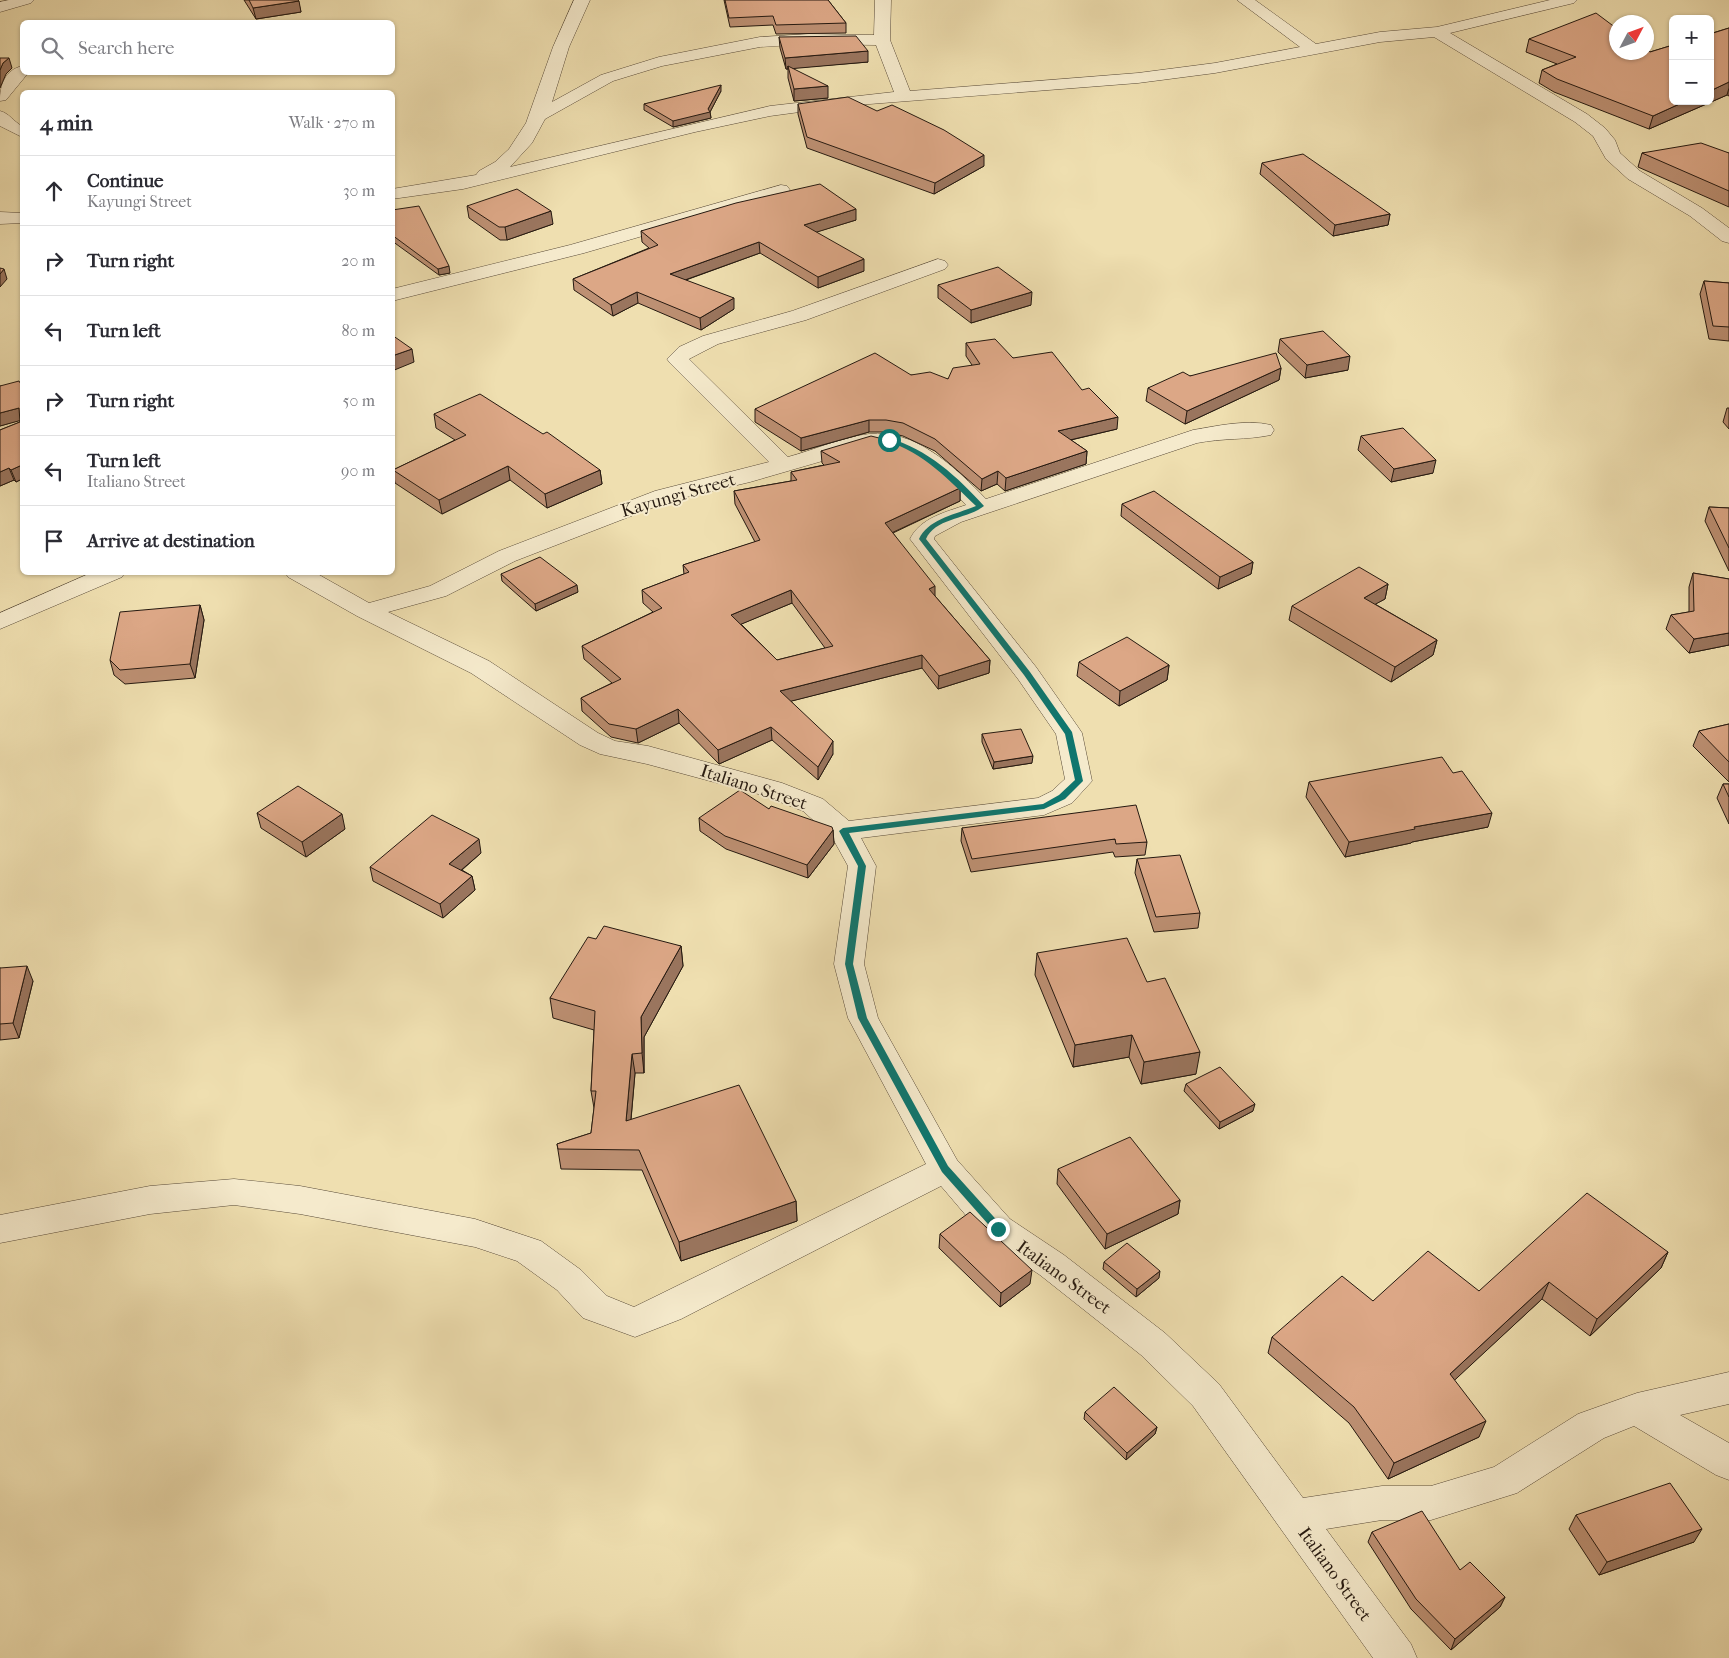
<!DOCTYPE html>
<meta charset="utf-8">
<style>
:root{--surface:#fff;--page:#f2f2f3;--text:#2b2b33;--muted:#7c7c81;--line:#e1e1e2}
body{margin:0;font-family:"IM FELL French Canon",serif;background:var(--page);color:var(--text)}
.controls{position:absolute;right:15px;top:15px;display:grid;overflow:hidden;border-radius:8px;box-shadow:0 1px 4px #0004}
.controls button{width:45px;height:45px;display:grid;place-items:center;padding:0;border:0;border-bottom:1px solid var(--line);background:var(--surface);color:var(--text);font:25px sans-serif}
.compass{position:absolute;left:1609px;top:15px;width:45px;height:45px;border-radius:50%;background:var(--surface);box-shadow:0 1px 4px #0004;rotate:49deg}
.stop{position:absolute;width:15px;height:15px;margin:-11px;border:4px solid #0f766e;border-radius:50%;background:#fff}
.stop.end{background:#0f766e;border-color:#fff;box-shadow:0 1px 5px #0008}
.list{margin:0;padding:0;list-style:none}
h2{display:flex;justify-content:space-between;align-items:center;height:65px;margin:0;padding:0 20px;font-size:21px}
h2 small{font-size:16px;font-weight:400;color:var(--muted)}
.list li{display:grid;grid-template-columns:32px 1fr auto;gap:15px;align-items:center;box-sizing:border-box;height:70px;padding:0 20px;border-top:1px solid var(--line)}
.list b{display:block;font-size:19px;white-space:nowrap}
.list p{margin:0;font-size:16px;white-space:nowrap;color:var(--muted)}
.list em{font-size:16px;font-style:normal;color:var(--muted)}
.icon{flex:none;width:28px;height:28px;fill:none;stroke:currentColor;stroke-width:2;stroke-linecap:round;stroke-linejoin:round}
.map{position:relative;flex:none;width:1729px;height:1658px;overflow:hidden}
.search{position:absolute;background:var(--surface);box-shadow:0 1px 4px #0004;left:20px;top:20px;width:375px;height:55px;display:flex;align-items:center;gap:12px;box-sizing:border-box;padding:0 18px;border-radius:8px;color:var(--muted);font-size:19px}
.panel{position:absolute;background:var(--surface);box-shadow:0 1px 4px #0004;left:20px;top:90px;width:375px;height:485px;border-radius:8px}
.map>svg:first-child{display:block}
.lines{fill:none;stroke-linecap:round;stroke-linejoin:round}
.minor-casing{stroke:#584a38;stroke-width:1}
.minor{fill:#f5eacc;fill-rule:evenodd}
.wall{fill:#bd9073;stroke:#251910;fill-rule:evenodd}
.shaded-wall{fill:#9a755e;stroke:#251910}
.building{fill:#dca786;stroke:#251910;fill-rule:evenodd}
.route{fill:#0f766e}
.labels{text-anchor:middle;stroke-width:4;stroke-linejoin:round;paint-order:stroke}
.street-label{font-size:18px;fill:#251910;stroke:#f5eacc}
</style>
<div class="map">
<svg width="1729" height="1658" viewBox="0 0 1729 1658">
<rect width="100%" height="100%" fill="#efdfb0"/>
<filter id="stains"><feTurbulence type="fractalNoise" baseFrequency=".004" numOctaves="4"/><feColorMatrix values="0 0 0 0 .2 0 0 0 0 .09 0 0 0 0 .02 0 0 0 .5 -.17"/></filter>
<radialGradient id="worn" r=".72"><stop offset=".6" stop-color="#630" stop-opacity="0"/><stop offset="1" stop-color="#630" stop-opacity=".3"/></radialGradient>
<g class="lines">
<!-- minor casing -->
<g class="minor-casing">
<g id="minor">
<polygon points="9,0 34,0 31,3 0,12 0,2"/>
<path d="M574,0H590L569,47L552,102L601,75L659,57L760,37L808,34L874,35L875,0H891L890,40L910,91L1138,73L1215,63L1300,47L1237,0H1255L1316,44L1380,32L1437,27L1550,0H1577L1574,3L1450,33L1587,114L1605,128L1615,140L1620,153L1640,171L1702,208L1729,228V243L1722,241L1690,216L1628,179L1606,159L1593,136L1575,122L1434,37L1380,42L1215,73L1138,83L844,106L770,116L695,132L463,189L392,199V189L476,175L479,171L495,162L509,149L526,123L553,47ZM808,44L876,45L894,92L770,106L510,167L532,143L545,119L613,81L662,66L760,47Z"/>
<path d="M22,66V72H29L6,100L0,101C0,85 5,70 22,66Z"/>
<path d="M0,111C9,113 14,122 22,126V137L0,126Z"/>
<polygon points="781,185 787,186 790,190 787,194 584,253 392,301 392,289 570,245"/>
<polygon points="0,212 22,213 22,223 0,224"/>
<path d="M938,259L945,261L948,265L945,269L806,320L718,344L689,359L788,457C813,450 844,437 869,434C915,428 957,469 986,499L1193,430C1217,426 1247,419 1271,425L1274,430L1271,435C1247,440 1222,438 1197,443L961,522L935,536L934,539L1036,667L1078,727L1082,733L1092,781L1072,803L1044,815L861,838L876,866L864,964L878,1018L957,1160L1010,1219L1064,1255L1165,1333L1219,1384L1303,1498L1382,1486H1431L1494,1467L1578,1414L1637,1393L1729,1372V1404L1680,1415L1729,1443V1480L1716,1475L1634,1426L1604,1438L1517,1493L1431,1520H1382L1326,1529L1411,1644L1417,1658H1373L1193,1406L1141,1355L1040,1275L986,1239L941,1186L681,1319L635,1337L583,1318L557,1290L517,1261L475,1247L300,1214L234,1205L150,1214L0,1243V1215L150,1186L234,1179L300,1186L475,1219L541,1241L581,1270L607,1296L634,1307L926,1164L848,1018L834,964L848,866L832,837L803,811L762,795L647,764L600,754L580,745L471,673L357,616L288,577L285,572H314L369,603L430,586L499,551L655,491L769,462L670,363L667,359L679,347L703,336L792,311ZM871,447C912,451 939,476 966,505C946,512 920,518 910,539L1018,679L1056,734L1065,779L1052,791L1038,798L849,821L823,799L782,783L648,746L615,741L598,733L489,661L388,612L446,596L515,561L670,501L750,482Z"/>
<polygon points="93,572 125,572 122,577 0,629 0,613"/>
</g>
</g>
<!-- minor -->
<use href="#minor" class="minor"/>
</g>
<!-- wall -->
<g class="wall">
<polygon points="244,0 298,0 301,12 256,19"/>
<polygon points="724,0 828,0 846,23 846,33 776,34 773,25 730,27"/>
<polygon points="1729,28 1729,96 1727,95 1649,129 1554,92 1539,83 1542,70 1557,64 1526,52 1529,39 1650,52"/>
<polygon points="779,37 868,62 792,68 828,98 794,101 788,78 788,69 786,69 780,48"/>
<polygon points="721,91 710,112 711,118 673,127 644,110 644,104"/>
<polygon points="798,104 984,166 934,194 807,148 798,114"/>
<polygon points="1642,153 1729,153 1729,207 1638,167"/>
<polygon points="1262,163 1390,214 1388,225 1333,236 1260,174"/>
<polygon points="467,206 553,224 507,240 500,240 469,218"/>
<polygon points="392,210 450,273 439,275 392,241"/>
<polygon points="856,220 816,232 864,271 818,288 760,253 686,280 734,309 701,330 638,303 613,316 574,290 573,279 649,248 642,242 641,231"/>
<polygon points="1704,281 1729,283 1729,341 1709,339 1700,294"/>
<polygon points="938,285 1031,305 971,323 938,298"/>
<polygon points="1280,339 1348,370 1305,378 1278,352"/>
<polygon points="966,343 1013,358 1082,390 1117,429 1071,440 1087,451 1086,464 1005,491 997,484 981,491 935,451 903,436 886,432 869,432 801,451 755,422 755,409 911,375 948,379 972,365 966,356"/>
<polygon points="1281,368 1279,380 1185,424 1146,401 1148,388 1190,376"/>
<polygon points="0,386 22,386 22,479 16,482 14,480 0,486 0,430 20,422 20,420 0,426"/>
<polygon points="1727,408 1729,408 1729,429 1723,422"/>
<polygon points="434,414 600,470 602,484 547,508 510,480 442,514 395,483 393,470 455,440 436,428"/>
<polygon points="1361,436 1433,473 1391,482 1358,450"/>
<path d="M821,451L960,488V501L893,533L935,596L990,660L989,673L938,689L922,668L791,701L833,754L818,780L772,740L719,764L679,723L638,743L611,737L582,711L581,698L612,683L584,659L582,646L653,612L643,603L642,590L684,574L683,565L755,542L735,504L734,491L791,481V472L824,465L822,463ZM792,603L825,648L777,660L741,624Z"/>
<polygon points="1122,504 1253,562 1251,574 1218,589 1121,516"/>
<polygon points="1709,507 1729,508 1729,571 1705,521"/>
<polygon points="1693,573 1729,579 1729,645 1689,653 1666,629 1671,615 1689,612 1689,587"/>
<polygon points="501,574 578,592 536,611 502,581"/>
<polygon points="1388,584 1385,599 1375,604 1437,640 1433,655 1391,682 1289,620 1292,606"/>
<polygon points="200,605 204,620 195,678 125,684 114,675 110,660"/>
<polygon points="1079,662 1169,665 1167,680 1119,706 1077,676"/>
<polygon points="1729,724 1729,782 1693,746 1699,731"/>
<polygon points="982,734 1032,763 993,769 982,742"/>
<polygon points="1309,782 1488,827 1412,842 1411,843 1345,857 1306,797"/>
<polygon points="1723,784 1729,784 1729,824 1717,798"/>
<polygon points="769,809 833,830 834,844 808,878 726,849 700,831 699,818"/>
<polygon points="257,813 345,829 306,857 261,828"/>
<polygon points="962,828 1147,842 1145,855 1115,857 1113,852 971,872 961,841"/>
<polygon points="481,853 462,870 472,876 475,890 443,918 373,881 370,867"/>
<polygon points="1137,859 1200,913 1198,928 1154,932 1135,873"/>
<polygon points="596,939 681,946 683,966 644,1037 644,1073 635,1073 631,1120 796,1201 797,1221 681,1261 642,1170 561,1169 557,1144 591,1133 594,1108 591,1091 594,1030 553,1018 550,998"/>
<polygon points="1037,953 1196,1074 1141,1084 1129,1057 1073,1067 1035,975"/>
<polygon points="0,968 33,981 19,1038 0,1040"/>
<polygon points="1186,1084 1253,1111 1219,1129 1184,1091"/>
<polygon points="1058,1169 1180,1200 1178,1214 1105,1249 1057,1184"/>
<polygon points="940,1234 1030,1284 1000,1307 939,1248"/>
<polygon points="1668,1252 1661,1268 1590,1336 1542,1299 1454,1380 1479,1437 1388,1479 1349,1423 1268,1353 1272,1337 1373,1301 1479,1291"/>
<polygon points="1104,1262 1159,1278 1136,1297 1103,1269"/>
<polygon points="1085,1412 1157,1427 1155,1434 1126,1460 1084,1419"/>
<polygon points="1576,1515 1694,1542 1599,1575 1569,1529"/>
<polygon points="1372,1532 1460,1570 1505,1597 1500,1607 1451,1650 1411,1609 1368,1542"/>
</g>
<!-- shaded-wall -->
<g class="shaded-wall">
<polygon points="299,1 301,12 256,19 253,8"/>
<polygon points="868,51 868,62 788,69 788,66 788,69 786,69 785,58"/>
<polygon points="9,58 12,68 6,74 0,88 0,70 3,63"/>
<polygon points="1729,82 1729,88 1727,95 1649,129 1653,116 1686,101 1710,101 1710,91"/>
<polygon points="721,85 721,91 710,112 711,118 673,127 673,121 708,109"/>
<polygon points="828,86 828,98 794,101 794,89"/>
<polygon points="984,155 984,166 934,194 935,183"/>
<polygon points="856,209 856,220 804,236 804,225"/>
<polygon points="551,211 553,224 507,240 505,227"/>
<polygon points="1390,214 1388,225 1333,236 1335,225"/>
<polygon points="759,242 760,253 671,285 670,274"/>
<polygon points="864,259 864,271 818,288 818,277"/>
<polygon points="449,266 450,273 439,275 438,269"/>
<polygon points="4,269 7,279 0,287 0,274"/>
<polygon points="637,292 638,303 613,316 611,305"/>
<polygon points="1032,292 1031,305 971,323 971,310"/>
<polygon points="734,298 734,309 701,330 700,318"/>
<polygon points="412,349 414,362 392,371 392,356"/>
<polygon points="1350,356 1348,370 1305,378 1307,365"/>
<polygon points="1281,368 1279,380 1185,424 1187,411"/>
<polygon points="19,408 22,420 0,426 0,413"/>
<polygon points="1118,417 1117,429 1057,443 1058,431"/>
<polygon points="869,420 869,432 801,451 801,438"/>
<polygon points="1087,451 1086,464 1005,491 1006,478"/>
<polygon points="1436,460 1433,473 1391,482 1394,469"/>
<polygon points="22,465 22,479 16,482 11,470"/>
<polygon points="508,466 510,480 442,514 439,500"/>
<polygon points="9,468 14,480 0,486 0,472"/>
<polygon points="600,470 602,484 547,508 545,494"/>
<polygon points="998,471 997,484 981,491 982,479"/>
<polygon points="960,488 960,501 885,536 885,523"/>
<polygon points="1253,562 1251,574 1218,589 1220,577"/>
<polygon points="1388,584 1385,599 1361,612 1364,598"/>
<polygon points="577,585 578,592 536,611 535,604"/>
<polygon points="935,586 935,599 929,589"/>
<polygon points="791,590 792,603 732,628 731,615"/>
<polygon points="200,605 204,620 195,678 190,664"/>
<polygon points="1729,633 1729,645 1689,653 1694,639"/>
<polygon points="1437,640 1433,655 1391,682 1395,667"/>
<polygon points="922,655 922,668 780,704 780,691"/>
<polygon points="990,660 989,673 938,689 939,676"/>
<polygon points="1169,665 1167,680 1119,706 1120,691"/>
<polygon points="678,709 679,723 638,743 636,729"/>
<polygon points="771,727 772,740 719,764 718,750"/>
<polygon points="833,741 833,754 818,780 818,767"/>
<polygon points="1033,756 1032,763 993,769 994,762"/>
<polygon points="1492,813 1488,827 1412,842 1411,843 1345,857 1349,842 1414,827"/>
<polygon points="342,814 345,829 306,857 302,842"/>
<polygon points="833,830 834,844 808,878 807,865"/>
<polygon points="479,839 481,853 452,878 449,864"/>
<polygon points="472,876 475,890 443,918 440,904"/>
<polygon points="681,946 683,966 644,1037 644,1073 642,1053 641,1017"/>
<polygon points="27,966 33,981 19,1038 13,1023"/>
<polygon points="1132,1035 1129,1057 1073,1067 1075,1045"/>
<polygon points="1200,1052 1196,1074 1141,1084 1144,1062"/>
<polygon points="632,1054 635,1073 629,1141 626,1121"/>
<polygon points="1255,1104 1253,1111 1219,1129 1220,1122"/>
<polygon points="1180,1200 1178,1214 1105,1249 1107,1234"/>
<polygon points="796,1201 797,1221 681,1261 679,1242"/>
<polygon points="1668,1252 1661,1268 1590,1336 1597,1319"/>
<polygon points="1032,1270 1030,1284 1000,1307 1001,1293"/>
<polygon points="1160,1271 1159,1278 1136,1297 1137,1289"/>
<polygon points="1549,1282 1542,1299 1444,1390 1450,1374"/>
<polygon points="1486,1421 1479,1437 1388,1479 1394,1463"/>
<polygon points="1157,1427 1155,1434 1126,1460 1127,1453"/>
<polygon points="1702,1529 1694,1542 1599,1575 1607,1562"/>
<polygon points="1505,1597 1500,1607 1451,1650 1455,1639"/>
</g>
<!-- building -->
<g class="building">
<polygon points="249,0 298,0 299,1 253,8"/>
<polygon points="725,0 828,0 846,23 776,25 773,16 729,18"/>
<polygon points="1596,13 1616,28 1616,52 1646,52 1646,49 1650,52 1673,45 1673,101 1686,101 1653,116 1557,79 1542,70 1576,57 1529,39"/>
<polygon points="1729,28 1729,82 1710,91 1710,34"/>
<polygon points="856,36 868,51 785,58 779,37"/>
<polygon points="0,58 9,58 3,63 0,70"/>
<polygon points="788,66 828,86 794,89"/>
<polygon points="721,85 708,109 710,112 673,121 644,104"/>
<polygon points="848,97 877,111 892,105 944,130 984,155 935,183 807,137 798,104"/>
<polygon points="1701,143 1729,153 1729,191 1642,153"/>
<polygon points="1303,154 1390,214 1335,225 1262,163"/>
<polygon points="820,184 856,209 804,225 864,259 818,277 759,242 670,274 734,298 700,318 637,292 611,305 573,279 658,245 641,231 736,203"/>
<polygon points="517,189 551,211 505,227 499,227 467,206"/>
<polygon points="419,206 449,266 438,269 392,235 392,210"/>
<polygon points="998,267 1032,292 971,310 938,285"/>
<polygon points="0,268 4,269 0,274"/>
<polygon points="1704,281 1729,283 1729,327 1713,326"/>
<polygon points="1323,331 1350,356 1307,365 1280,339"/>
<polygon points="392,335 412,349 392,356"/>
<polygon points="995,339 1013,358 1052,352 1082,390 1089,388 1118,417 1058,431 1087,451 1006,478 998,471 982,479 935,439 903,423 886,420 869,420 801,438 755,409 875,353 911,375 930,372 948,379 953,368 980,364 966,343"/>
<polygon points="1276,353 1281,368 1187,411 1148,388 1183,372 1190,376"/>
<polygon points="19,381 22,386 22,465 11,470 9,468 0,472 0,430 20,422 19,408 0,413 0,386"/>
<polygon points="480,394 543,434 547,432 600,470 545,494 508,466 439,500 393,470 466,435 434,414"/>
<polygon points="1403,428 1436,460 1394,469 1361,436"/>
<path d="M871,436L899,443L923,456L960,488L885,523L935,586L929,589L990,660L939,676L922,655L780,691L833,741L818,767L771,727L718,750L678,709L636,729L609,724L581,698L621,679L582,646L662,608L642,590L689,572L683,565L760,540L734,491L797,480L791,472L840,462L821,451ZM791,590L833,646L777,660L731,615Z"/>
<polygon points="1154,491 1253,562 1220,577 1122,504"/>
<polygon points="1709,507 1729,508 1729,548"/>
<polygon points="540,557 577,585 535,604 501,574"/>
<polygon points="1359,567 1388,584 1364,598 1437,640 1395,667 1292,606"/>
<polygon points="1693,573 1729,579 1729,633 1694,639 1671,615 1694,611"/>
<polygon points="200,605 190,664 120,670 110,660 120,612"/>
<polygon points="1127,637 1169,665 1120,691 1079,662"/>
<polygon points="1729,724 1729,762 1699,731"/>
<polygon points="1021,729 1033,756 994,762 982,734"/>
<polygon points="1442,757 1453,773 1462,771 1492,813 1414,827 1415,829 1349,842 1309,782"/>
<polygon points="1723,784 1729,784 1729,797"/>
<polygon points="298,786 342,814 302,842 257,813"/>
<polygon points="740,790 769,809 771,806 832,827 833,830 807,865 725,836 699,818"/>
<polygon points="1136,805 1147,842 1116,844 1115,839 972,859 962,828"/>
<polygon points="432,815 479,839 449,864 472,876 440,904 370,867"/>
<polygon points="1180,855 1200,913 1156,917 1137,859"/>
<polygon points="604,926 681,946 641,1017 642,1053 632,1054 626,1121 739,1085 796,1201 679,1242 639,1150 558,1149 557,1144 591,1133 596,1091 591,1091 595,1011 550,998 588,937 596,939"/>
<polygon points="1127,938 1147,982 1165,978 1200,1052 1144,1062 1132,1035 1075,1045 1037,953"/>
<polygon points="27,966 13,1023 0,1024 0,968"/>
<polygon points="1220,1067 1255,1104 1220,1122 1186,1084"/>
<polygon points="1130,1137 1180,1200 1107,1234 1058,1169"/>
<polygon points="1587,1193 1668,1252 1597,1319 1549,1282 1450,1374 1486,1421 1394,1463 1354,1407 1272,1337 1342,1276 1373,1301 1428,1251 1479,1291"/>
<polygon points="970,1212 1032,1270 1001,1293 940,1234"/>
<polygon points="1127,1243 1160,1271 1137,1289 1104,1262"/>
<polygon points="1114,1387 1157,1427 1127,1453 1085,1412"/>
<polygon points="1670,1483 1702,1529 1607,1562 1576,1515"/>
<polygon points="1422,1511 1460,1570 1470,1562 1505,1597 1455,1639 1416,1599 1372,1532"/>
</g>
<!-- route -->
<path class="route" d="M889,438C927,449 958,477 984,506C968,519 935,518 926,539L1030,672L1072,732L1083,781L1065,799L1044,809L849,833L866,866L853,964L867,1018L948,1166L1002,1226L1003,1229L998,1233L995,1232L942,1172L858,1018L845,964L858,866L839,831L843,828L1043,804L1059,795L1075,780L1065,734L1024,675L919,539C928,519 957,514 976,506C948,479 924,453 887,441Z"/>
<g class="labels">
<!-- street labels -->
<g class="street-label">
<text transform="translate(678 495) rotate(-16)" y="6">Kayungi Street</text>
<text transform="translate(754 787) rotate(18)" y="6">Italiano Street</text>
<text transform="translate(1064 1277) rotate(36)" y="6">Italiano Street</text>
<text transform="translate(1335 1574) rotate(54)" y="6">Italiano Street</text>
</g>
</g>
<rect width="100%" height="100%" filter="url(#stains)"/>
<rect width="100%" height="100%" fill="url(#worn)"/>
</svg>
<div class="controls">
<button>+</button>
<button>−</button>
</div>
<svg class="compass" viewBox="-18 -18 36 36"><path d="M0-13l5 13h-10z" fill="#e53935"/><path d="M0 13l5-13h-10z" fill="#7c7c81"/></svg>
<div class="stop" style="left:889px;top:440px"></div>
<div class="stop end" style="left:998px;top:1229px"></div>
<div class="search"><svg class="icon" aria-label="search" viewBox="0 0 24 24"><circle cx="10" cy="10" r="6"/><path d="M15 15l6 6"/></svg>Search here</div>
<section class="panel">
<h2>4 min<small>Walk · 270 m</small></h2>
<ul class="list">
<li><svg class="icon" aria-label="ahead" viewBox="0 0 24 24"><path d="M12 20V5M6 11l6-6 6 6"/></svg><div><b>Continue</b><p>Kayungi Street</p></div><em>30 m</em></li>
<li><svg class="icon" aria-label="right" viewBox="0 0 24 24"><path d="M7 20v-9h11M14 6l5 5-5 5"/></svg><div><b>Turn right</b></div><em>20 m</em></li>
<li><svg class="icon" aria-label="left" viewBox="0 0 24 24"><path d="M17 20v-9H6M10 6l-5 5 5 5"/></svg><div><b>Turn left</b></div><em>80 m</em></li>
<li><svg class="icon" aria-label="right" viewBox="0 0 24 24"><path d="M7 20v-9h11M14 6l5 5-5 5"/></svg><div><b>Turn right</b></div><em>50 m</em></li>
<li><svg class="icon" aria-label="left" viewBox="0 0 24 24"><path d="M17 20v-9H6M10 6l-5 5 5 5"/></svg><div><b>Turn left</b><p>Italiano Street</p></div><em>90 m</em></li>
<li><svg class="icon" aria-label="arrive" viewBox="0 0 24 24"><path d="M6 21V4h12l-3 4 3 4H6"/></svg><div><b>Arrive at destination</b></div></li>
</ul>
</section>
</div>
